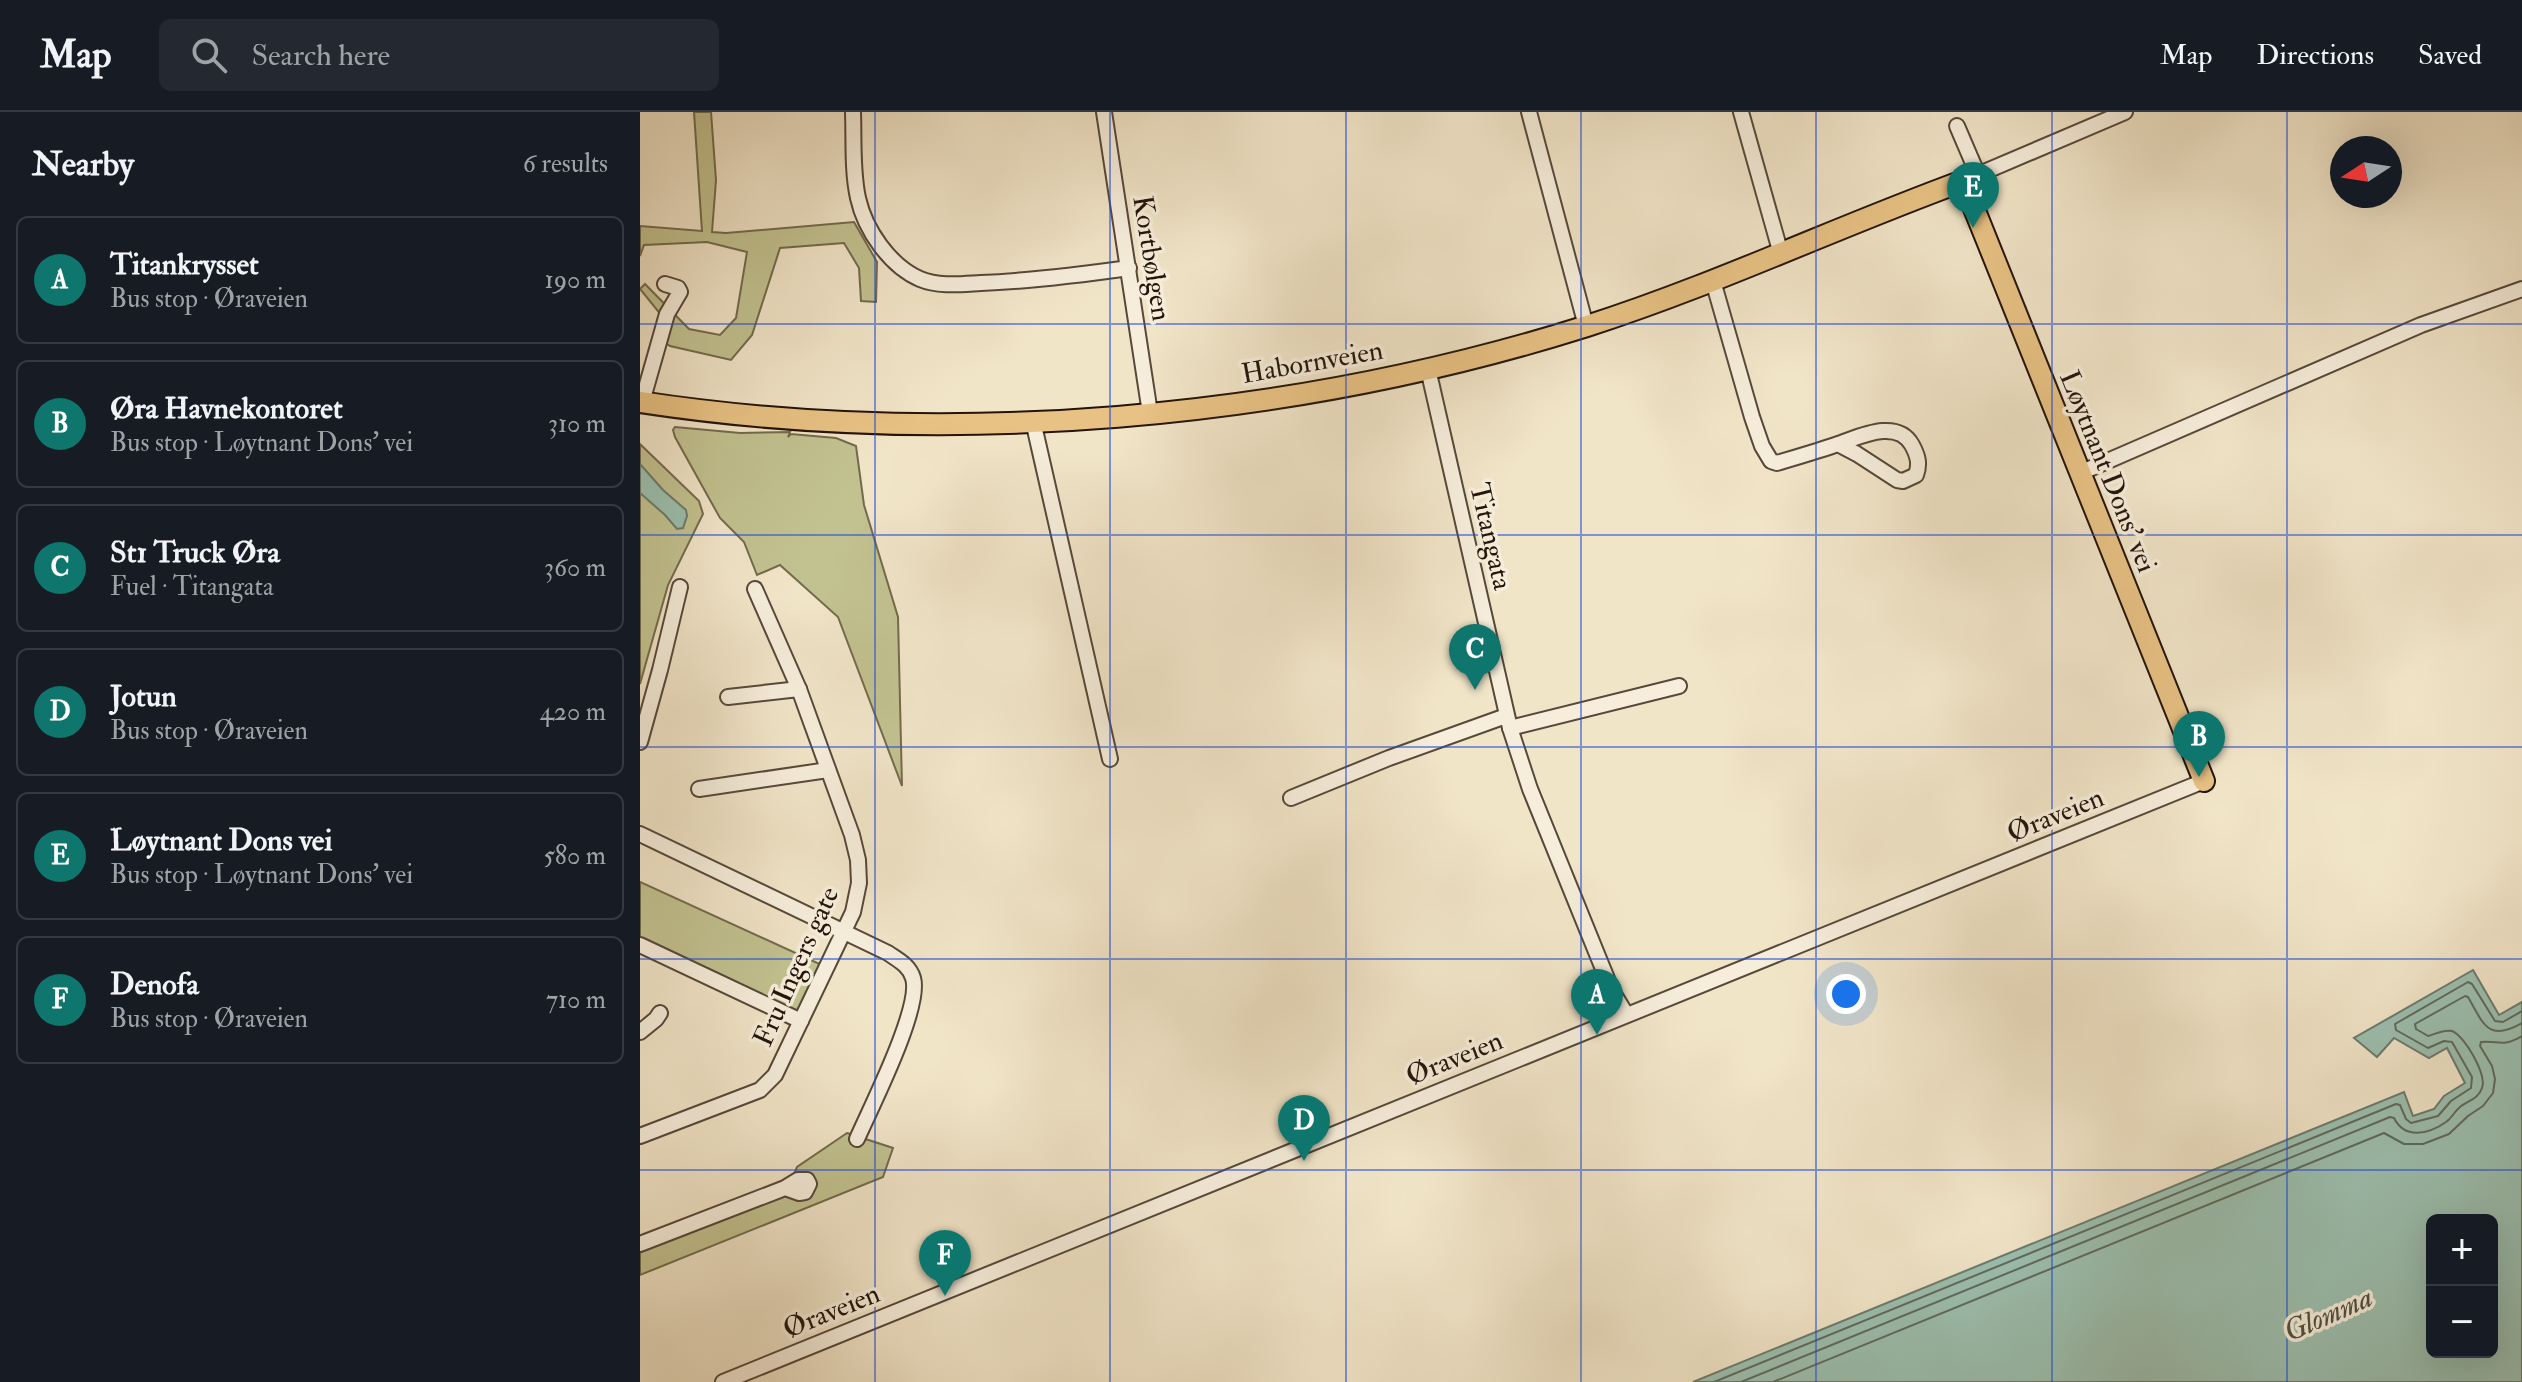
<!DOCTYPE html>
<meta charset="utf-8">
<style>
:root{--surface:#171b24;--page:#242831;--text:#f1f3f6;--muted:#9ea1a6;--line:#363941;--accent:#0f766e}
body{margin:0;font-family:"IM FELL Double Pica",serif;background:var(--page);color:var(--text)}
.controls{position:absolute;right:24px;bottom:24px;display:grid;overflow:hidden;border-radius:12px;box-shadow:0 8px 32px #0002}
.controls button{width:72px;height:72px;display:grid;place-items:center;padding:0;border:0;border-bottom:2px solid var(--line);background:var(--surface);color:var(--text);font:40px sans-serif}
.compass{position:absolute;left:1690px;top:24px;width:72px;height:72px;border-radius:50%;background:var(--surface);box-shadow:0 8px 32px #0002;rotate:258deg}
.you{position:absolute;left:1206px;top:882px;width:28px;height:28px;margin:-20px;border:6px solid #fff;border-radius:50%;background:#1a73e8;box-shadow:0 0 0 12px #1a73e833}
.badge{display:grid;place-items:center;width:52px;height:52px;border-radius:50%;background:var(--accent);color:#fff;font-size:26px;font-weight:700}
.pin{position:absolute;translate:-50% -66px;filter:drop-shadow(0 2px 4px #0008)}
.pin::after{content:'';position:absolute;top:42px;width:28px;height:24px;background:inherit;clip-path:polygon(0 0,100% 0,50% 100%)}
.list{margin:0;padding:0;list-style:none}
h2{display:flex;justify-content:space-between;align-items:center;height:104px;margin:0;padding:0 32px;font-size:34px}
h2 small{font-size:26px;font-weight:400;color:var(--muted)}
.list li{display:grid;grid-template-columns:52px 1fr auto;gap:24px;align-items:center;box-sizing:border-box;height:128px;margin:0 16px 16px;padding:0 16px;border:2px solid var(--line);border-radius:12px}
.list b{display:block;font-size:30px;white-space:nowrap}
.list p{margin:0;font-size:26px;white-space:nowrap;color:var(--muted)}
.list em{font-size:26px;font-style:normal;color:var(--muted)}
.icon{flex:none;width:44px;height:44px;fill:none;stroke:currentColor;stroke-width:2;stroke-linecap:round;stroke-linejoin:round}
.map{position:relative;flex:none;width:1882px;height:1270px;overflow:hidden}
header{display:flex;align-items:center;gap:48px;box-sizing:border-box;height:112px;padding:0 40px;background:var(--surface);border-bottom:2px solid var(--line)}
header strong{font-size:38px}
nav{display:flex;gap:44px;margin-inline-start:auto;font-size:28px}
.search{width:560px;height:72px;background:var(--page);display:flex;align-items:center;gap:20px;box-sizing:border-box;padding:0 28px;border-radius:12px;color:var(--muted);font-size:30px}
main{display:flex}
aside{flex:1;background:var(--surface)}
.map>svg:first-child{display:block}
.green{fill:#c2c290;stroke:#736b4d;stroke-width:2}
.water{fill:#9cc0b0;stroke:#6c7b6e;stroke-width:2;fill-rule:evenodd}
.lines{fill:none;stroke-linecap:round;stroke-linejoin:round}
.shore{stroke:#606a5d;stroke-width:2}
.minor-casing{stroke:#57483a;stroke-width:18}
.highway-casing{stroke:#24140a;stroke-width:24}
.minor{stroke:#f6eedb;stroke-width:14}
.highway{stroke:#e8c284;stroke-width:20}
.grid{fill:none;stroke:#1d4ed8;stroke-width:2;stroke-opacity:0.55}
.labels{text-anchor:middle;stroke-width:7;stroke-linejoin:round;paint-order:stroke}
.street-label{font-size:28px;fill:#24140a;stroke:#f6eedb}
.water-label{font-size:30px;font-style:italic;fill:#4e5044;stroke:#f6eedb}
</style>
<header>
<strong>Map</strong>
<div class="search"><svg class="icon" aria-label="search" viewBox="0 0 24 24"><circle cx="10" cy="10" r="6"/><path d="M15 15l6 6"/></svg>Search here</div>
<nav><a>Map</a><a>Directions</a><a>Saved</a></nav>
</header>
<main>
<aside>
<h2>Nearby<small>6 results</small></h2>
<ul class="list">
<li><span class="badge">A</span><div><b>Titankrysset</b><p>Bus stop · Øraveien</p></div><em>190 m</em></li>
<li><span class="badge">B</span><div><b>Øra Havnekontoret</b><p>Bus stop · Løytnant Dons' vei</p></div><em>310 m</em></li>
<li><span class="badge">C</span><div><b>St1 Truck Øra</b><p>Fuel · Titangata</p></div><em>360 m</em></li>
<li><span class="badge">D</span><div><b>Jotun</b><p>Bus stop · Øraveien</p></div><em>420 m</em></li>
<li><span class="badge">E</span><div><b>Løytnant Dons vei</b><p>Bus stop · Løytnant Dons' vei</p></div><em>580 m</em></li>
<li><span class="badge">F</span><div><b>Denofa</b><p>Bus stop · Øraveien</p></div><em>710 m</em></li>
</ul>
</aside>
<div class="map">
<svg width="1882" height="1270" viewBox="0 0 1882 1270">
<rect width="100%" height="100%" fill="#f1e5c8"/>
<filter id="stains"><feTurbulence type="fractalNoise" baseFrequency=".0025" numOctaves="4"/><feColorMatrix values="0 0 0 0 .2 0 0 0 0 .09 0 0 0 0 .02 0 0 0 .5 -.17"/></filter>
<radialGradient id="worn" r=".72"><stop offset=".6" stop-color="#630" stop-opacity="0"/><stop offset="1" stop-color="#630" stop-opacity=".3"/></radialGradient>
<!-- green -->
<g class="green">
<polygon points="54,0 71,0 76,68 72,120 86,121 214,110 237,150 236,190 221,189 219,156 204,131 140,136 112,223 91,248 30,234 17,225 22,204 0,177 5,172 49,217 80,223 96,206 107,140 67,130 4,133 0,144 0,114 62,119"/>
<polygon points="35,315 100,321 150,320 148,325 151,322 196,326 216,334 224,393 258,505 262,674 198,505 140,453 117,463 104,430 80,406 35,325 33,318"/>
<polygon points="0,332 59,389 63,402 28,473 0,572"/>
<polygon points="0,770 184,854 160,906 0,831"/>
<polygon points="207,1021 253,1036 243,1065 0,1163 0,1135 152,1067 157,1055"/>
</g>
<!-- water -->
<g class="water">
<polygon points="0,352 23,378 46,398 47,404 43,416 37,417 25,403 0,381"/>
<path d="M1833,858L1859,903L1882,890V1270H1053L1764,980L1773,1004L1794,997L1804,984L1825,971L1807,936L1789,946L1754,926L1737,945L1714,926ZM1792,1108H1852V1240H1792Z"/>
</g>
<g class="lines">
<!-- shore -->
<g class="shore">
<polyline points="1074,1270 1756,992 1760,993 1766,1007 1771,1011 1798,1004 1811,989 1831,976 1832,965 1812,930 1804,929 1788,936 1756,918 1755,912 1828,870 1832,872 1855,909 1863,910 1882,899"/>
<path d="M1101,1270L1750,1005L1754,1006C1765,1028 1789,1022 1806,1010C1812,1006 1814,1000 1819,996C1826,989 1838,988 1842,976C1847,963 1825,924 1812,919C1803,917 1796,922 1788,924L1776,917L1775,912L1825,884L1828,885C1844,913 1848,930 1882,911"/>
<path d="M1133,1270L1744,1021L1764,1032H1783L1809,1022L1828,1004L1843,994L1853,981L1855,967L1852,954L1840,934L1841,930C1859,928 1861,936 1882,924"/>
</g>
<!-- minor casing -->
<g class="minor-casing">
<g id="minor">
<path d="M213,0C214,28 212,59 218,86C225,118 250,154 280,167C299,175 322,172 341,171C391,169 439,163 489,156"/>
<polyline points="464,0 510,301"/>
<polyline points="889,0 946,214"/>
<polyline points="1101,0 1141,142"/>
<polyline points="1317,14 1338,63"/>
<polyline points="1323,69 1485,0"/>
<path d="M1073,169L1112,305L1122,334L1131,349L1137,351C1157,345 1178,339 1198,332C1219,325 1257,306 1272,333C1278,344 1280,352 1276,363L1263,369L1257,368L1217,342L1198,332"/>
<polyline points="788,257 870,616 890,677 972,879 986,902"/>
<polyline points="2,290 27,202 40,180 38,176 25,172"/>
<polyline points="393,309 470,647"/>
<polyline points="1440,361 1781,213 1882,177"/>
<polyline points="88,585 159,577"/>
<polyline points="870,616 1039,574"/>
<polyline points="0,630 20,558 40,475"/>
<polyline points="59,677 188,658"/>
<polyline points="651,686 749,646 866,604"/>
<path d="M0,722L248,841C258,848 269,853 273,866C282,895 231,995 217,1027"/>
<polyline points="0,833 161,909"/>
<polyline points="0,920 16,907 20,901"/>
<polyline points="0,1024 120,978 135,963 213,800 219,771 218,748 212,723 159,577 115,477"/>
<polyline points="0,1132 145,1076 158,1068 167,1068 169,1072 165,1080 159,1081 145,1076"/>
<polyline points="83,1270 1564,669"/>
</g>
</g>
<!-- highway casing -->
<g class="highway-casing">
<path id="highway" d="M0,290C309,337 649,308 947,214C1075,173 1197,115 1323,69L1564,669"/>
</g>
<!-- minor -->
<use href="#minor" class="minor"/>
<!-- highway -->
<use href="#highway" class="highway"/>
</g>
<!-- grid -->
<path class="grid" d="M235,0V1270M470,0V1270M706,0V1270M941,0V1270M1176,0V1270M1412,0V1270M1647,0V1270M0,212H1882M0,423H1882M0,635H1882M0,847H1882M0,1058H1882"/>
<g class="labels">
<!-- street labels -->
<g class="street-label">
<text transform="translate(513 146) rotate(81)" y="10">Kortbølgen</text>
<text transform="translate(672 249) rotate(-10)" y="10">Habornveien</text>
<text transform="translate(1469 359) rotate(68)" y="10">Løytnant Dons' vei</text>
<text transform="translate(852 424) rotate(77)" y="10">Titangata</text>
<text transform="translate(1415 702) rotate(-22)" y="10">Øraveien</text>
<text transform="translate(155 854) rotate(-66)" y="10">Fru Ingers gate</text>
<text transform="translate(814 945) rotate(-22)" y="10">Øraveien</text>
<text transform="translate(191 1198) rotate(-22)" y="10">Øraveien</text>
</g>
<!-- water labels -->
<g class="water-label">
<text transform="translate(1688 1202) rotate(-24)" y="10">Glomma</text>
</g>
</g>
<rect width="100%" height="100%" filter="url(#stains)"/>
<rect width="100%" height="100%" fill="url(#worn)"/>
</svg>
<div class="controls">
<button>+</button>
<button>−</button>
</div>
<svg class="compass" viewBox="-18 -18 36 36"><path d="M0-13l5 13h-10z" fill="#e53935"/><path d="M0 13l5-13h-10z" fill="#9ea1a6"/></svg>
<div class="you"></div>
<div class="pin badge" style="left:957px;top:923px">A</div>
<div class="pin badge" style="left:1559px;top:665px">B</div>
<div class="pin badge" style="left:835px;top:578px">C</div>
<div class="pin badge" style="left:664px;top:1049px">D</div>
<div class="pin badge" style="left:1333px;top:116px">E</div>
<div class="pin badge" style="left:305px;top:1184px">F</div>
</div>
</main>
